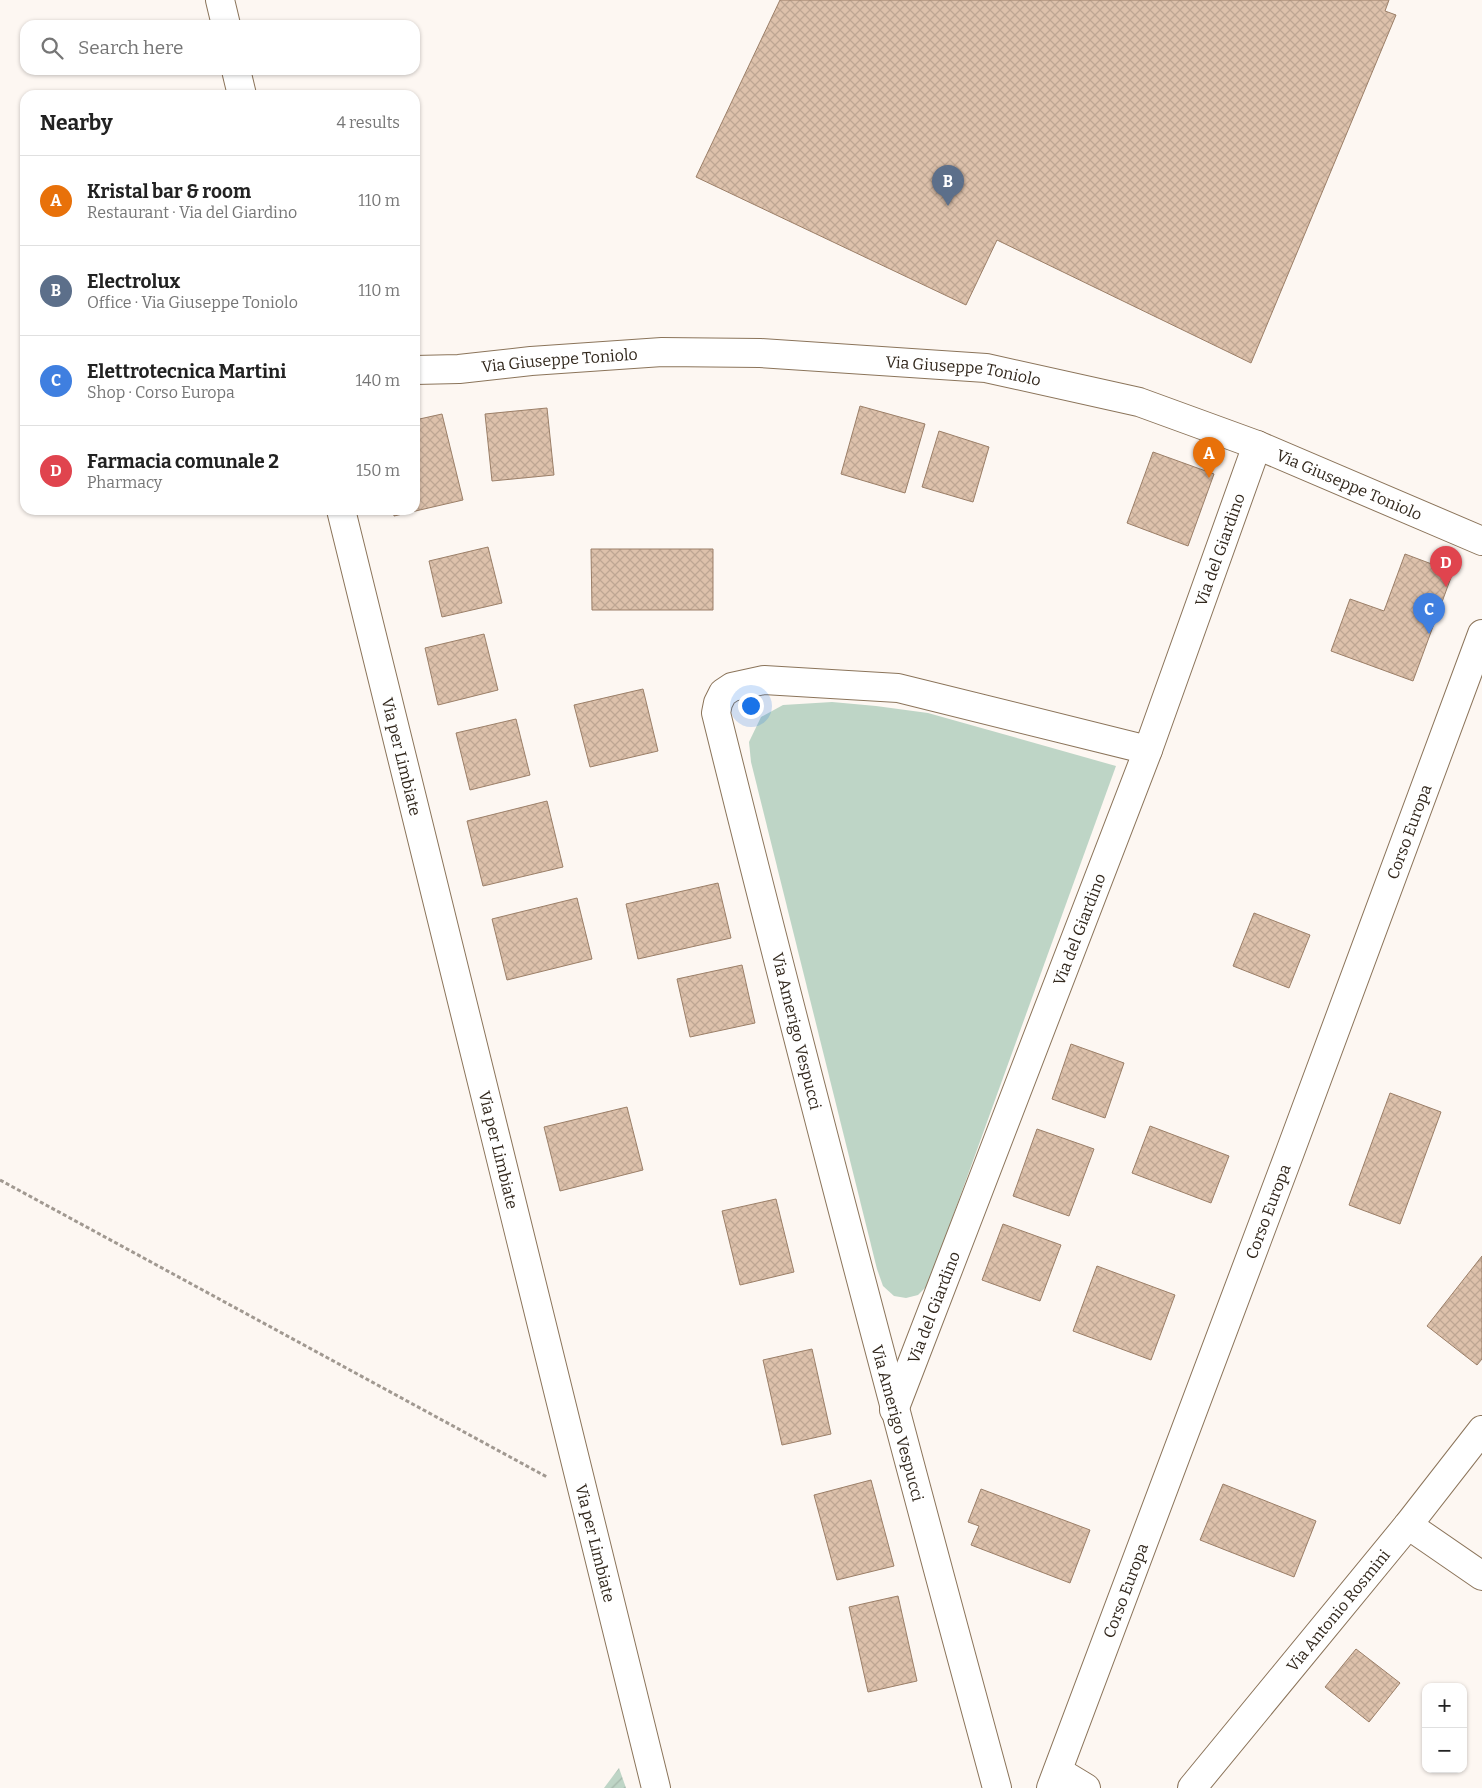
<!DOCTYPE html>
<meta charset="utf-8">
<style>
:root{--surface:#fff;--page:#f2f2f2;--text:#222;--muted:#767676;--line:#e0e0e0;--accent:#7c3aed}
body{margin:0;font-family:Bitter,serif;background:var(--page);color:var(--text)}
.controls{position:absolute;right:15px;bottom:15px;display:grid;overflow:hidden;border-radius:10px;box-shadow:0 1px 4px #0004}
.controls button{width:45px;height:45px;display:grid;place-items:center;padding:0;border:0;border-bottom:1px solid var(--line);background:var(--surface);color:var(--text);font:25px sans-serif}
.you{position:absolute;left:750px;top:705px;width:18px;height:18px;margin:-12px;border:4px solid #fff;border-radius:50%;background:#1a73e8;box-shadow:0 0 0 8px #1a73e833}
.badge{display:grid;place-items:center;width:32px;height:32px;border-radius:50%;background:var(--accent);color:#fff;font-size:16px;font-weight:700}
.pin{position:absolute;translate:-50% -41px;filter:drop-shadow(0 1px 2px #0008)}
.pin::after{content:'';position:absolute;top:26px;width:18px;height:15px;background:inherit;clip-path:polygon(0 0,100% 0,50% 100%)}
.list{margin:0;padding:0;list-style:none}
h2{display:flex;justify-content:space-between;align-items:center;height:65px;margin:0;padding:0 20px;font-size:21px}
h2 small{font-size:16px;font-weight:400;color:var(--muted)}
.list li{display:grid;grid-template-columns:32px 1fr auto;gap:15px;align-items:center;box-sizing:border-box;height:90px;padding:0 20px;border-top:1px solid var(--line)}
.list b{display:block;font-size:19px;white-space:nowrap}
.list p{margin:0;font-size:16px;white-space:nowrap;color:var(--muted)}
.list em{font-size:16px;font-style:normal;color:var(--muted)}
.icon{flex:none;width:28px;height:28px;fill:none;stroke:currentColor;stroke-width:2;stroke-linecap:round;stroke-linejoin:round}
.map{position:relative;flex:none;width:1482px;height:1788px;overflow:hidden}
.search{position:absolute;background:var(--surface);box-shadow:0 1px 4px #0004;left:20px;top:20px;width:400px;height:55px;display:flex;align-items:center;gap:12px;box-sizing:border-box;padding:0 18px;border-radius:15px;color:var(--muted);font-size:19px}
.panel{position:absolute;background:var(--surface);box-shadow:0 1px 4px #0004;left:20px;top:90px;width:400px;height:425px;border-radius:15px}
.map>svg:first-child{display:block}
.green{fill:#bed5c6}
.garden{fill:url(#garden-furrows)}
.building{fill:url(#building-cross-hatch);stroke:#9b7f68}
.lines{fill:none;stroke-linecap:round;stroke-linejoin:round}
.minor-casing{stroke:#8b745a;stroke-width:30}
.path{stroke:#a19991;stroke-width:3;stroke-dasharray:4 2.5;stroke-linecap:butt}
.minor{stroke:#fff;stroke-width:28}
.labels{text-anchor:middle;stroke-width:4;stroke-linejoin:round;paint-order:stroke}
.street-label{font-size:16px;fill:#32281d;stroke:#fff}
</style>
<div class="map">
<svg width="1482" height="1788" viewBox="0 0 1482 1788">
<defs>
<pattern id="garden-furrows" width="10" height="10" patternUnits="userSpaceOnUse" patternTransform="scale(1.25)"><rect width="10" height="10" fill="#bed5c6"/><path d="M-1 1l2-2M0 10L10 0M9 11l2-2" fill="none" stroke="#a4b7aa"/></pattern>
<pattern id="building-cross-hatch" width="8" height="8" patternUnits="userSpaceOnUse" patternTransform="scale(1.25)"><rect width="8" height="8" fill="#ddc1ab"/><path d="M0 0l8 8M0 8l8-8" fill="none" stroke="#bea693"/></pattern>
</defs>
<rect width="100%" height="100%" fill="#fdf7f2"/>
<!-- green -->
<polygon class="green" points="832,702 876,706 928,713 1116,766 928,1285 918,1295 906,1298 894,1296 883,1286 877,1269 751,762 749,742 761,717 783,705"/>
<!-- garden -->
<polygon class="garden" points="619,1768 626,1788 604,1788"/>
<!-- building -->
<g class="building">
<polygon points="780,0 1389,0 1385,11 1396,15 1251,363 997,240 966,305 696,177"/>
<polygon points="860,406 925,424 905,493 841,474"/>
<polygon points="547,408 554,475 492,481 485,414"/>
<polygon points="442,414 463,500 394,516 393,510 415,510 415,420"/>
<polygon points="939,431 989,447 973,502 922,487"/>
<polygon points="1153,452 1214,474 1188,546 1127,523"/>
<polygon points="488,547 502,603 442,617 429,561"/>
<polygon points="591,549 713,549 713,610 592,610"/>
<polygon points="1405,554 1453,572 1413,681 1331,651 1350,599 1384,611"/>
<polygon points="484,634 498,690 438,705 425,648"/>
<polygon points="643,689 658,751 590,767 574,705"/>
<polygon points="516,719 530,775 470,790 456,733"/>
<polygon points="547,801 563,867 483,886 467,821"/>
<polygon points="718,883 731,938 638,959 626,904"/>
<polygon points="577,898 592,959 507,980 492,919"/>
<polygon points="1254,913 1310,935 1289,988 1233,966"/>
<polygon points="742,965 755,1023 690,1037 677,979"/>
<polygon points="1071,1044 1124,1063 1105,1118 1052,1099"/>
<polygon points="1390,1093 1441,1112 1400,1224 1349,1205"/>
<polygon points="627,1107 643,1170 560,1191 544,1127"/>
<polygon points="1150,1126 1229,1156 1211,1203 1132,1173"/>
<polygon points="1037,1129 1094,1149 1069,1216 1013,1196"/>
<polygon points="776,1199 794,1272 740,1285 722,1211"/>
<polygon points="1003,1224 1061,1245 1040,1301 982,1280"/>
<polygon points="1482,1256 1482,1359 1477,1365 1427,1326"/>
<polygon points="1097,1266 1175,1295 1151,1360 1073,1331"/>
<polygon points="812,1349 831,1434 782,1445 763,1360"/>
<polygon points="871,1480 894,1566 837,1580 814,1495"/>
<polygon points="1223,1484 1316,1521 1294,1577 1200,1540"/>
<polygon points="981,1489 1090,1530 1070,1583 971,1545 979,1526 968,1522"/>
<polygon points="898,1596 917,1681 868,1692 849,1607"/>
<polygon points="1356,1649 1400,1683 1369,1722 1325,1687"/>
</g>
<g class="lines">
<!-- minor casing -->
<g class="minor-casing">
<g id="minor">
<polyline points="220,0 226,25"/>
<polyline points="236,70 242,95"/>
<path id="s1" d="M415,370L459,369L531,361L662,352L760,353L986,368L1139,402L1257,445L1482,541"/>
<path id="s2" d="M341,510L656,1788"/>
<path id="s3" d="M894,1410L1148,750L1257,445"/>
<polyline points="1408,1525 1482,1576"/>
<polyline points="1058,1771 1086,1788"/>
<path d="M997,1788C900,1431 805,1072 716,713L718,703L723,693L732,687L764,680L898,688L1148,750"/>
<path id="s4" d="M1051,1788L1290,1152L1482,634"/>
<path id="s5" d="M1192,1788L1408,1525L1482,1430"/>
</g>
</g>
<!-- path -->
<polyline class="path" points="0,1180 547,1477"/>
<!-- minor -->
<use href="#minor" class="minor"/>
</g>
<g class="labels">
<!-- street labels -->
<g class="street-label">
<text dy="6" stroke="none"><textPath href="#s1" startOffset="145">Via Giuseppe Toniolo</textPath></text>
<text dy="6" stroke="none"><textPath href="#s1" startOffset="550">Via Giuseppe Toniolo</textPath></text>
<text dy="6" stroke="none"><textPath href="#s1" startOffset="955">Via Giuseppe Toniolo</textPath></text>
<text dy="6" stroke="none"><textPath href="#s3" startOffset="920">Via del Giardino</textPath></text>
<text dy="6" stroke="none"><textPath href="#s2" startOffset="254">Via per Limbiate</textPath></text>
<text dy="6" stroke="none"><textPath href="#s4" startOffset="1021">Corso Europa</textPath></text>
<text dy="6" stroke="none"><textPath href="#s3" startOffset="515">Via del Giardino</textPath></text>
<text transform="translate(797 1031) rotate(76)" y="6">Via Amerigo Vespucci</text>
<text dy="6" stroke="none"><textPath href="#s2" startOffset="659">Via per Limbiate</textPath></text>
<text dy="6" stroke="none"><textPath href="#s4" startOffset="616">Corso Europa</textPath></text>
<text dy="6" stroke="none"><textPath href="#s3" startOffset="110">Via del Giardino</textPath></text>
<text transform="translate(898 1423) rotate(75)" y="6">Via Amerigo Vespucci</text>
<text dy="6" stroke="none"><textPath href="#s2" startOffset="1064">Via per Limbiate</textPath></text>
<text dy="6" stroke="none"><textPath href="#s4" startOffset="211">Corso Europa</textPath></text>
<text dy="6" stroke="none"><textPath href="#s5" startOffset="230">Via Antonio Rosmini</textPath></text>
</g>
</g>
</svg>
<div class="controls">
<button>+</button>
<button>−</button>
</div>
<div class="you"></div>
<div class="pin badge" style="left:1209px;top:478px;background:#e8710a">A</div>
<div class="pin badge" style="left:948px;top:206px;background:#5c6f8a">B</div>
<div class="pin badge" style="left:1429px;top:634px;background:#3f7fe0">C</div>
<div class="pin badge" style="left:1446px;top:587px;background:#e0444e">D</div>
<div class="search"><svg class="icon" aria-label="search" viewBox="0 0 24 24"><circle cx="10" cy="10" r="6"/><path d="M15 15l6 6"/></svg>Search here</div>
<section class="panel">
<h2>Nearby<small>4 results</small></h2>
<ul class="list">
<li><span class="badge" style="background:#e8710a">A</span><div><b>Kristal bar &amp; room</b><p>Restaurant · Via del Giardino</p></div><em>110 m</em></li>
<li><span class="badge" style="background:#5c6f8a">B</span><div><b>Electrolux</b><p>Office · Via Giuseppe Toniolo</p></div><em>110 m</em></li>
<li><span class="badge" style="background:#3f7fe0">C</span><div><b>Elettrotecnica Martini</b><p>Shop · Corso Europa</p></div><em>140 m</em></li>
<li><span class="badge" style="background:#e0444e">D</span><div><b>Farmacia comunale 2</b><p>Pharmacy</p></div><em>150 m</em></li>
</ul>
</section>
</div>
